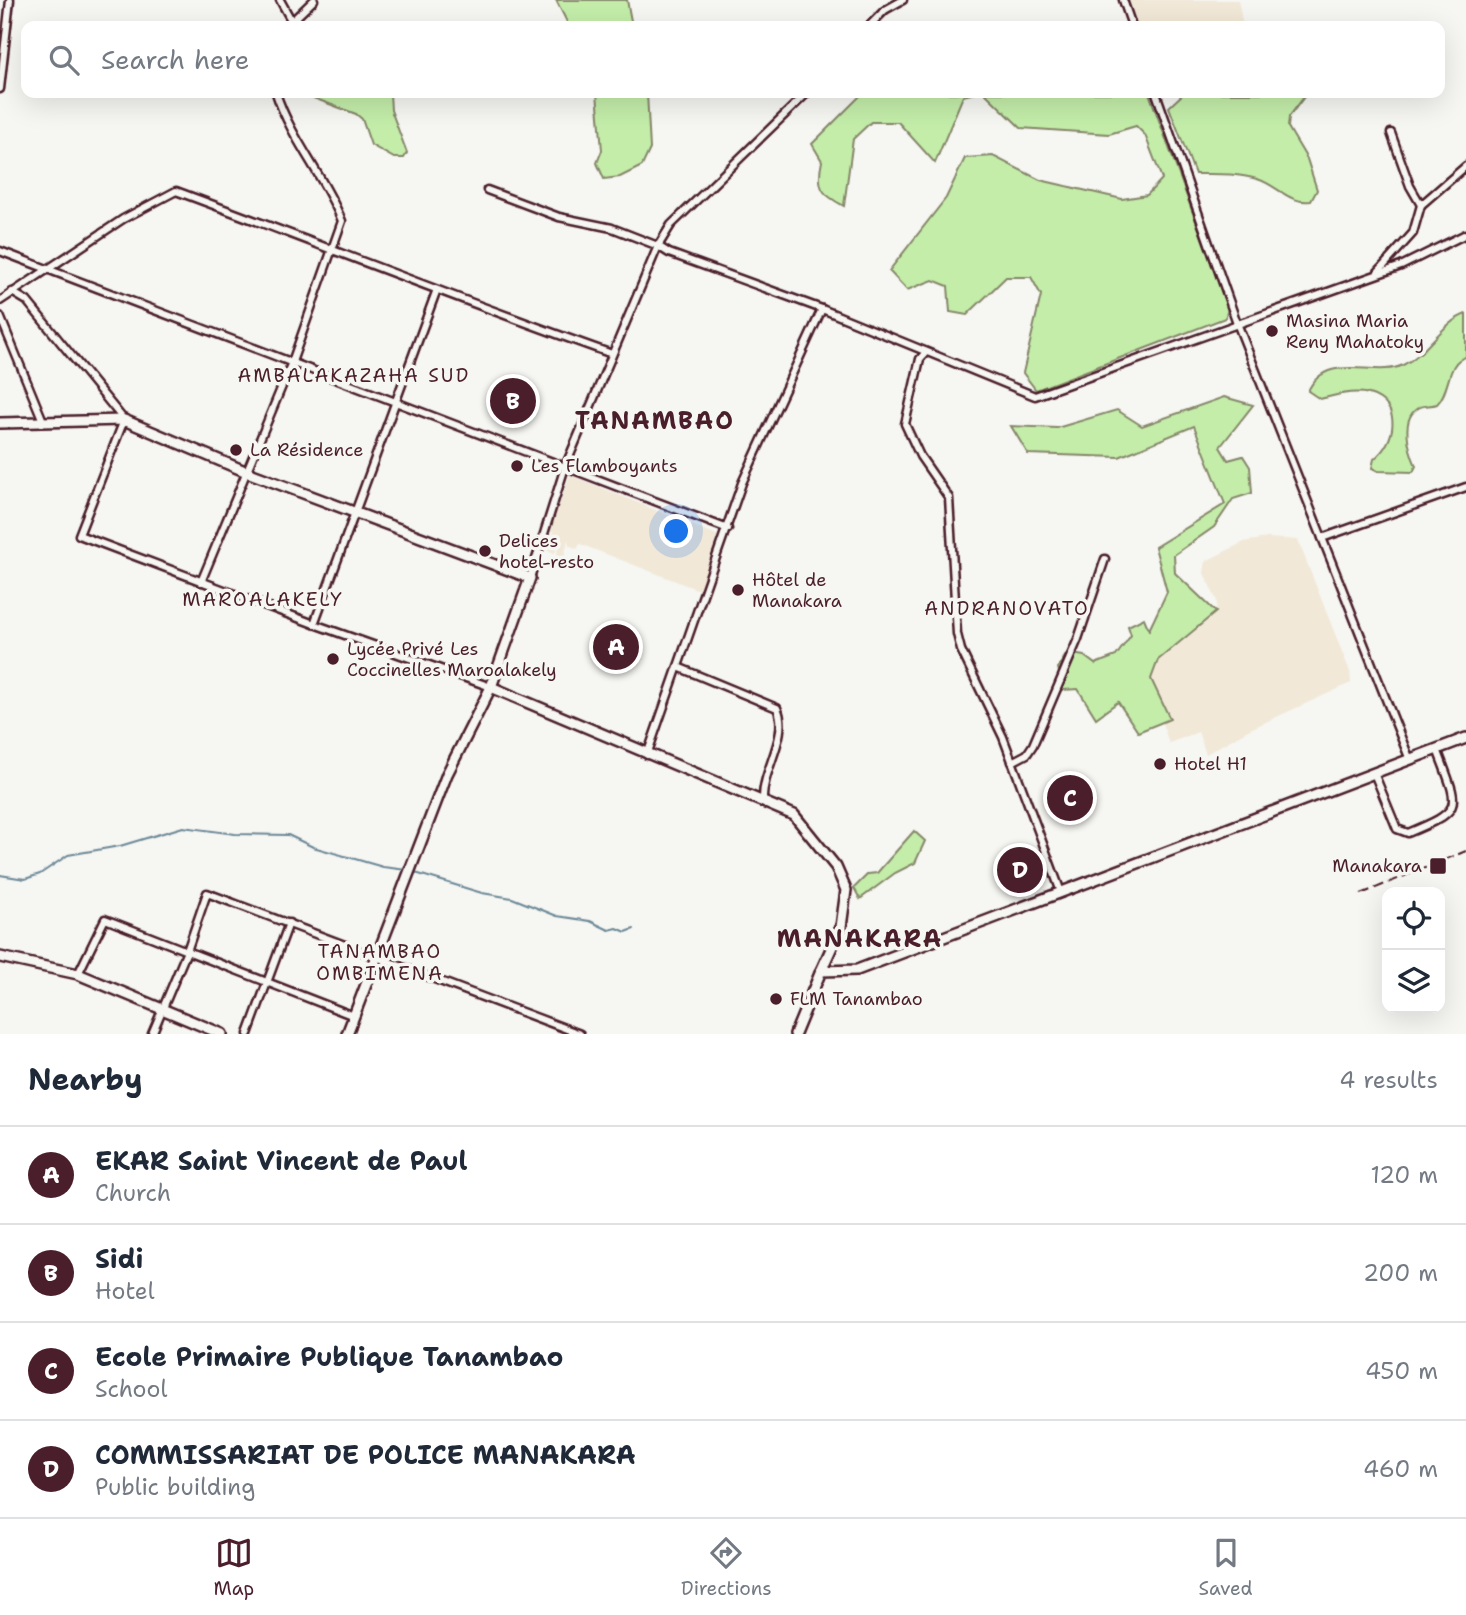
<!DOCTYPE html>
<meta charset="utf-8">
<style>
:root{--surface:#fff;--page:#f6f6f7;--text:#1f2937;--muted:#747a83;--line:#e0e1e3;--accent:#4a1f2b}
body{margin:0;font-family:"Shantell Sans",sans-serif;background:var(--page);color:var(--text)}
.controls{position:absolute;right:21px;bottom:21px;display:grid;overflow:hidden;border-radius:14px;box-shadow:0 7px 28px #0002}
.controls button{width:63px;height:63px;display:grid;place-items:center;padding:0;border:0;border-bottom:2px solid var(--line);background:var(--surface);color:var(--text);font:35px sans-serif}
.you{position:absolute;left:677px;top:532px;width:24px;height:24px;margin:-18px;border:5px solid #fff;border-radius:50%;background:#1a73e8;box-shadow:0 0 0 10px #1a73e833}
.badge{display:grid;place-items:center;width:46px;height:46px;border-radius:50%;background:var(--accent);color:#fff;font-size:23px;font-weight:700}
.pin{position:absolute;translate:-50% -50%;border:4px solid #fff;box-shadow:0 2px 7px #0006}
.list{margin:0;padding:0;list-style:none}
h2{display:flex;justify-content:space-between;align-items:center;height:91px;margin:0;padding:0 28px;font-size:30px}
h2 small{font-size:23px;font-weight:400;color:var(--muted)}
.list li{display:grid;grid-template-columns:46px 1fr auto;gap:21px;align-items:center;box-sizing:border-box;height:98px;padding:0 28px;border-top:2px solid var(--line)}
.list b{display:block;font-size:26px;white-space:nowrap}
.list p{margin:0;font-size:23px;white-space:nowrap;color:var(--muted)}
.list em{font-size:23px;font-style:normal;color:var(--muted)}
.icon{flex:none;width:38px;height:38px;fill:none;stroke:currentColor;stroke-width:2;stroke-linecap:round;stroke-linejoin:round}
.map{position:relative;flex:none;width:1466px;height:1034px;overflow:hidden}
.search{position:absolute;background:var(--surface);box-shadow:0 7px 28px #0002;left:21px;right:21px;top:21px;height:77px;display:flex;align-items:center;gap:18px;box-sizing:border-box;padding:0 24px;border-radius:14px;color:var(--muted);font-size:26px}
.sheet{height:483px;background:var(--surface)}
nav{display:flex;justify-content:space-around;align-items:center;box-sizing:border-box;height:98px;border-top:2px solid var(--line);background:var(--surface);font-size:19px;color:var(--muted)}
nav a{display:grid;justify-items:center;gap:4px}
nav .on{color:var(--accent)}
.map>svg:first-child{display:block}
.built{fill:#f1e8d7}
.green{fill:#c3eda9;stroke:#86866a;stroke-width:2}
.lines{fill:none;stroke-linecap:round;stroke-linejoin:round}
.stream{stroke:#6c8998;stroke-width:2}
.street-casing{stroke:#4a1f2b;stroke-width:11}
.secondary-casing{stroke:#4a1f2b;stroke-width:14}
.street{stroke:#f6f6f2;stroke-width:6}
.secondary{stroke:#f6f6f2;stroke-width:9}
.rail{stroke:#4a1f2b;stroke-width:2;stroke-dasharray:10 5;stroke-linecap:butt}
.poi-dot{fill:#4a1f2b;stroke:#f6f6f2;stroke-width:2.5}
.labels{text-anchor:middle;stroke-width:7;stroke-linejoin:round;paint-order:stroke}
.poi-label{font-size:18px;fill:#4a1f2b;stroke:#f6f6f2;text-anchor:start}
.neighbourhood-label{font-size:19px;letter-spacing:2px;fill:#4a1f2b;stroke:#f6f6f2}
.district-label{font-size:24px;font-weight:bold;letter-spacing:2px;fill:#4a1f2b;stroke:#f6f6f2}
</style>
<div class="map">
<svg width="1466" height="1034" viewBox="0 0 1466 1034">
<rect width="100%" height="100%" fill="#f6f6f2"/>
<filter id="ink" filterUnits="userSpaceOnUse"><feTurbulence type="fractalNoise" baseFrequency=".0143" numOctaves="2"/><feDisplacementMap in="SourceGraphic" scale="14" xChannelSelector="R" yChannelSelector="G"/><feConvolveMatrix kernelMatrix="1 2 1 2 8 2 1 2 1" color-interpolation-filters="sRGB"/></filter>
<g filter="url(#ink)">
<!-- built -->
<g class="built">
<polygon points="1126,0 1238,0 1243,26 1136,26"/>
<polygon points="570,475 719,536 699,590 580,544 577,549 569,545 568,539 564,557 557,554 560,536 555,553 542,548 547,536 552,537 554,532 550,530"/>
<polygon points="1267,538 1298,540 1350,672 1351,683 1248,730 1206,754 1198,732 1169,743 1162,723 1170,719 1151,679 1158,660 1216,612 1217,601 1204,573 1206,561 1244,542"/>
</g>
<!-- green -->
<g class="green">
<polygon points="556,0 627,0 632,26 569,26"/>
<polygon points="300,93 390,93 391,110 407,153 404,158 394,158 371,145 362,119 356,114"/>
<polygon points="597,93 647,93 650,149 642,166 620,177 604,179 597,163 602,150"/>
<path d="M863,93H975L963,96L935,163L898,122H871L853,139L844,206C821,194 816,188 822,161L812,144Z"/>
<polygon points="985,93 1149,93 1228,309 1225,318 1036,390 1023,373 1041,295 1031,277 1006,277 967,315 950,312 948,286 933,280 907,290 889,271 946,198 965,158 993,156 1040,180 1122,199 1147,195 1162,179 1145,135 1136,126 1109,134 1021,128"/>
<path d="M1184,93H1307L1289,117L1288,127L1307,159L1317,190L1311,201C1288,204 1278,185 1257,179C1237,173 1216,174 1195,174L1169,107Z"/>
<path d="M1466,314V357C1446,361 1451,391 1437,404C1432,406 1425,405 1420,407C1399,417 1409,450 1416,466L1413,472L1378,471L1372,468L1374,459C1396,442 1403,404 1369,394C1353,390 1335,395 1320,399L1308,391C1327,350 1375,379 1403,365C1428,353 1441,323 1466,314Z"/>
<polygon points="1224,397 1253,405 1220,447 1228,460 1243,456 1250,467 1252,493 1233,499 1214,527 1174,555 1175,573 1216,612 1158,660 1151,679 1170,719 1138,732 1118,702 1096,718 1078,689 1063,690 1058,668 1067,653 1084,656 1095,664 1116,656 1131,635 1128,626 1144,618 1149,630 1167,592 1155,547 1225,504 1194,426 1119,457 1028,454 1011,426 1057,428 1117,410 1142,426"/>
<polygon points="914,831 925,841 915,863 895,873 860,899 854,888 868,874 877,873"/>
</g>
<g class="lines">
<!-- stream -->
<g class="stream">
<polyline points="412,872 482,893 512,898 557,916 590,921 609,930 617,928 626,932 634,929"/>
<polyline points="0,875 25,879 40,874 68,855 120,846 183,827 235,834 288,835 313,847 383,867 407,870"/>
</g>
<!-- street casing -->
<g class="street-casing">
<g id="street">
<polyline points="280,0 291,20"/>
<polyline points="1123,0 1132,26"/>
<polyline points="287,26 314,0"/>
<polyline points="869,26 885,10 903,0"/>
<polyline points="0,89 10,0"/>
<polyline points="1156,93 1237,323 1410,760"/>
<polyline points="1391,133 1410,186 1421,205"/>
<polyline points="487,190 559,217 612,228 658,246 671,225 807,93"/>
<polyline points="0,251 728,529"/>
<polyline points="1378,272 1413,233 1421,205 1466,166"/>
<polyline points="12,292 27,301 124,420 79,535 314,624 491,687"/>
<path d="M0,301L123,219L176,191C322,245 465,302 612,354"/>
<polyline points="822,309 1035,396 1401,266 1466,234"/>
<polyline points="0,316 43,421"/>
<polyline points="926,352 920,359 905,424 920,456 949,498 957,634 961,650 1003,737 1061,892"/>
<polyline points="1322,538 1466,487"/>
<polyline points="530,578 565,467 658,246 669,253 822,309 742,483 647,755"/>
<path d="M201,582L292,362L342,221C324,176 291,139 276,93"/>
<polyline points="314,624 436,292"/>
<path d="M678,667L777,708C790,735 762,770 763,799"/>
<polyline points="1012,762 1027,754 1033,745 1078,639 1105,559"/>
<path d="M1374,773L1397,829L1408,833C1466,809 1459,808 1437,749"/>
<polyline points="78,974 105,919 187,951 207,893 580,1034"/>
<polyline points="152,1034 187,951 354,1016"/>
<polyline points="248,1034 289,923"/>
</g>
</g>
<!-- secondary casing -->
<g class="secondary-casing">
<g id="secondary">
<polyline points="0,423 124,420 247,472 530,578 491,687 447,774 347,1034"/>
<polyline points="491,687 794,815 836,867 846,890 841,927 821,971"/>
<polyline points="0,957 78,974 222,1034"/>
<polyline points="795,1034 821,971 857,970 1466,738"/>
</g>
</g>
<!-- street -->
<use href="#street" class="street"/>
<!-- secondary -->
<use href="#secondary" class="secondary"/>
<!-- rail -->
<polyline class="rail" points="1361,894 1466,851"/>
</g>
</g>
<!-- markers -->
<g class="poi-dot">
<circle cx="1272" cy="331" r="7"/>
<circle cx="236" cy="450" r="7"/>
<circle cx="517" cy="466" r="7"/>
<circle cx="485" cy="551" r="7"/>
<circle cx="738" cy="590" r="7"/>
<circle cx="333" cy="659" r="7"/>
<circle cx="1160" cy="764" r="7"/>
<rect x="1429" y="857" width="18" height="18" rx="3.5"/>
<circle cx="776" cy="999" r="7"/>
</g>
<g class="labels">
<!-- poi labels -->
<g class="poi-label">
<text x="1286" y="327">Masina Maria<tspan x="1286" dy="21">Reny Mahatoky</tspan></text>
<text x="250" y="456">La Résidence</text>
<text x="531" y="472">Les Flamboyants</text>
<text x="499" y="547">Delices<tspan x="499" dy="21">hotel-resto</tspan></text>
<text x="752" y="586">Hôtel de<tspan x="752" dy="21">Manakara</tspan></text>
<text x="347" y="655">Lycée Privé Les<tspan x="347" dy="21">Coccinelles Maroalakely</tspan></text>
<text x="1174" y="770">Hotel H1</text>
<text x="1422" y="872" text-anchor="end">Manakara</text>
<text x="790" y="1005">FLM Tanambao</text>
</g>
<!-- neighbourhood labels -->
<g class="neighbourhood-label">
<text x="354" y="382">AMBALAKAZAHA SUD</text>
<text x="263" y="606">MAROALAKELY</text>
<text x="1007" y="615">ANDRANOVATO</text>
<text x="380" y="958">TANAMBAO<tspan x="380" dy="22">OMBIMENA</tspan></text>
</g>
<!-- district labels -->
<g class="district-label">
<text x="655" y="429">TANAMBAO</text>
<text x="860" y="947">MANAKARA</text>
</g>
</g>
</svg>
<div class="controls">
<button><svg class="icon" aria-label="locate" viewBox="0 0 24 24"><circle cx="12" cy="12" r="6"/><path d="M12 2v4M12 18v4M2 12h4M18 12h4"/></svg></button>
<button><svg class="icon" aria-label="layers" viewBox="0 0 24 24"><path d="M12 4l9 5-9 5-9-5zM3 14l9 5 9-5"/></svg></button>
</div>
<div class="you"></div>
<div class="pin badge" style="left:616px;top:647px">A</div>
<div class="pin badge" style="left:513px;top:401px">B</div>
<div class="pin badge" style="left:1070px;top:798px">C</div>
<div class="pin badge" style="left:1020px;top:870px">D</div>
<div class="search"><svg class="icon" aria-label="search" viewBox="0 0 24 24"><circle cx="10" cy="10" r="6"/><path d="M15 15l6 6"/></svg>Search here</div>
</div>
<section class="sheet">
<h2>Nearby<small>4 results</small></h2>
<ul class="list">
<li><span class="badge">A</span><div><b>EKAR Saint Vincent de Paul</b><p>Church</p></div><em>120 m</em></li>
<li><span class="badge">B</span><div><b>Sidi</b><p>Hotel</p></div><em>200 m</em></li>
<li><span class="badge">C</span><div><b>Ecole Primaire Publique Tanambao</b><p>School</p></div><em>450 m</em></li>
<li><span class="badge">D</span><div><b>COMMISSARIAT DE POLICE MANAKARA</b><p>Public building</p></div><em>460 m</em></li>
</ul>
</section>
<nav>
<a class="on"><svg class="icon" aria-label="map" viewBox="0 0 24 24"><path d="M3 6l6-2 6 2 6-2v14l-6 2-6-2-6 2zM9 4v14M15 6v14"/></svg>Map</a>
<a><svg class="icon" aria-label="directions" viewBox="0 0 24 24"><path d="M12 3l9 9-9 9-9-9zM9 14v-3h6M13 9l2 2-2 2"/></svg>Directions</a>
<a><svg class="icon" aria-label="saved" viewBox="0 0 24 24"><path d="M7 4h10v16l-5-4-5 4z"/></svg>Saved</a>
</nav>
